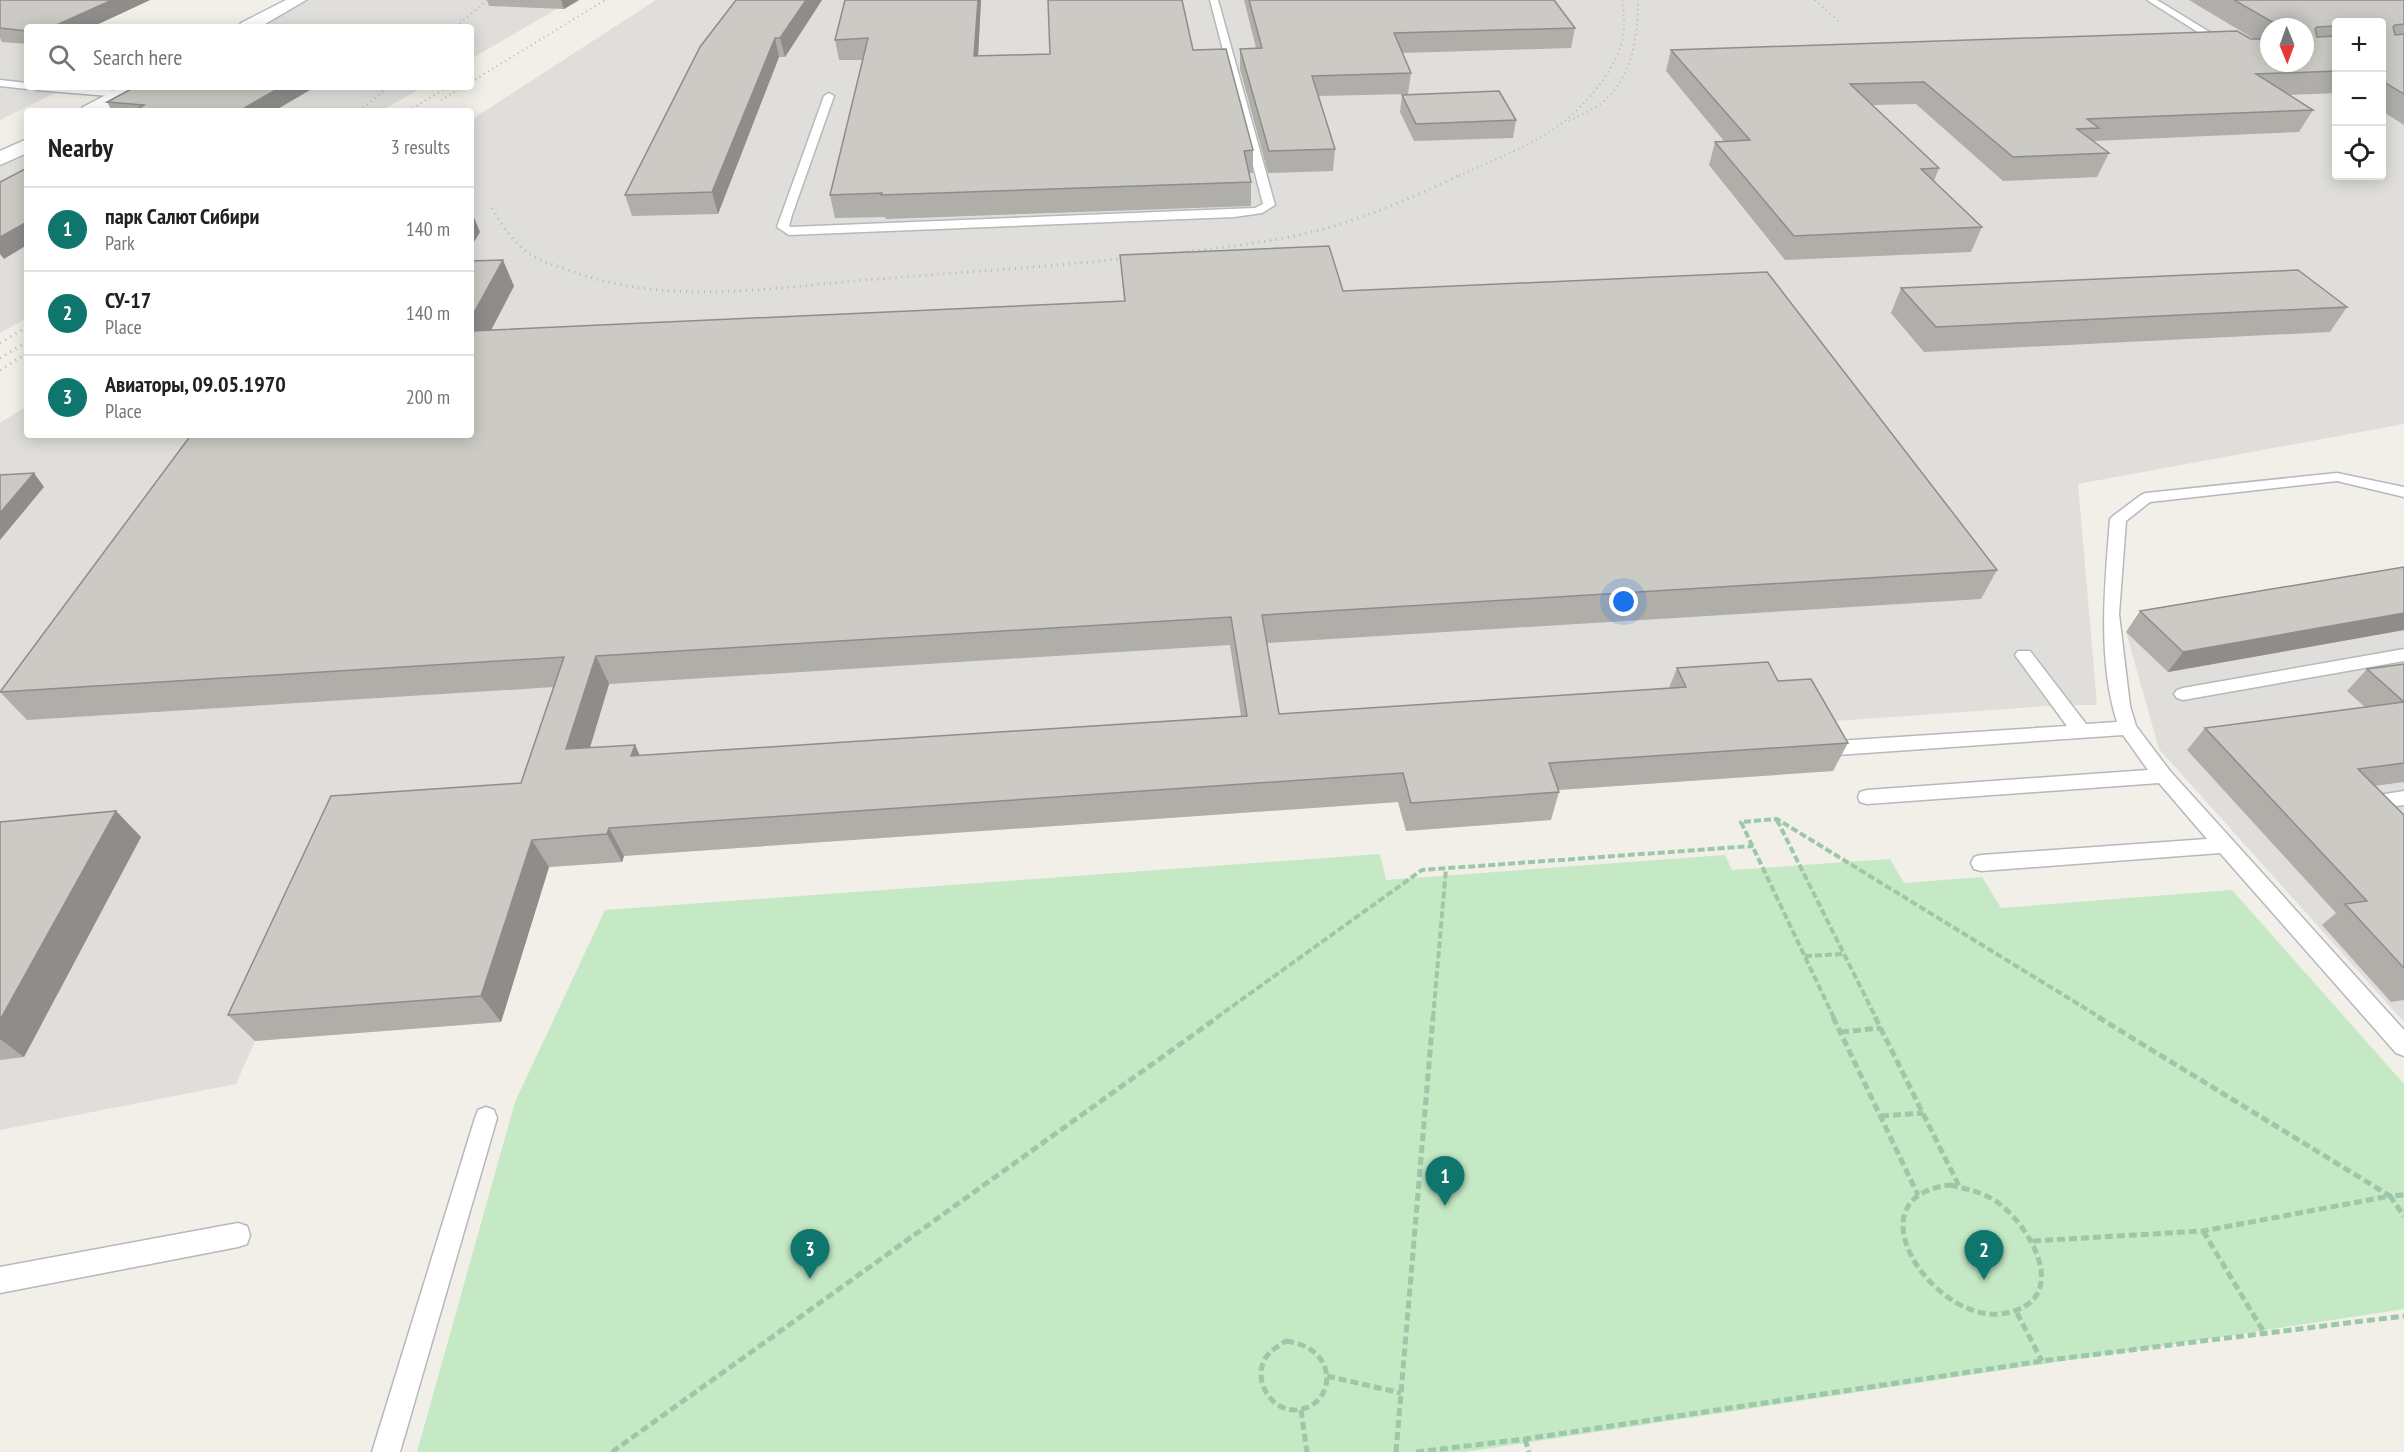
<!DOCTYPE html>
<meta charset="utf-8">
<style>
:root{--surface:#fff;--page:#f6f6f6;--text:#202124;--muted:#757577;--line:#e0e0e0;--accent:#0f766e}
body{margin:0;font-family:"PT Sans Narrow",sans-serif;background:var(--page);color:var(--text)}
.controls{position:absolute;right:18px;top:18px;display:grid;overflow:hidden;border-radius:6px;box-shadow:0 3px 15px #0003}
.controls button{width:54px;height:54px;display:grid;place-items:center;padding:0;border:0;border-bottom:2px solid var(--line);background:var(--surface);color:var(--text);font:30px sans-serif}
.compass{position:absolute;left:2260px;top:18px;width:54px;height:54px;border-radius:50%;background:var(--surface);box-shadow:0 3px 15px #0003;rotate:179deg}
.you{position:absolute;left:1624px;top:602px;width:21px;height:21px;margin:-15px;border:4px solid #fff;border-radius:50%;background:#1a73e8;box-shadow:0 0 0 9px #1a73e833}
.badge{display:grid;place-items:center;width:39px;height:39px;border-radius:50%;background:var(--accent);color:#fff;font-size:20px;font-weight:700}
.pin{position:absolute;translate:-50% -50px;filter:drop-shadow(0 2px 3px #0008)}
.pin::after{content:'';position:absolute;top:32px;width:21px;height:18px;background:inherit;clip-path:polygon(0 0,100% 0,50% 100%)}
.list{margin:0;padding:0;list-style:none}
h2{display:flex;justify-content:space-between;align-items:center;height:78px;margin:0;padding:0 24px;font-size:26px}
h2 small{font-size:20px;font-weight:400;color:var(--muted)}
.list li{display:grid;grid-template-columns:39px 1fr auto;gap:18px;align-items:center;box-sizing:border-box;height:84px;padding:0 24px;border-top:2px solid var(--line)}
.list b{display:block;font-size:22px;white-space:nowrap}
.list p{margin:0;font-size:20px;white-space:nowrap;color:var(--muted)}
.list em{font-size:20px;font-style:normal;color:var(--muted)}
.icon{flex:none;width:33px;height:33px;fill:none;stroke:currentColor;stroke-width:2;stroke-linecap:round;stroke-linejoin:round}
.map{position:relative;flex:none;width:2404px;height:1452px;overflow:hidden}
.search{position:absolute;background:var(--surface);box-shadow:0 3px 15px #0003;left:24px;top:24px;width:450px;height:66px;display:flex;align-items:center;gap:15px;box-sizing:border-box;padding:0 21px;border-radius:6px;color:var(--muted);font-size:22px}
.panel{position:absolute;background:var(--surface);box-shadow:0 3px 15px #0003;left:24px;top:108px;width:450px;height:330px;border-radius:6px}
.map>svg:first-child{display:block}
.industrial{fill:#e0deda;fill-rule:evenodd}
.green{fill:#c5e8c5}
.lines{fill:none;stroke-linecap:round;stroke-linejoin:round}
.service-casing{stroke:#b5b8bc;stroke-width:3}
.secondary-casing{stroke:#b6babf;stroke-width:3}
.path-far1{stroke:#9cc7a9;stroke-width:4;stroke-dasharray:7 3;stroke-linecap:butt}
.path{stroke:#9cc7a9;stroke-width:5;stroke-dasharray:8 4;stroke-linecap:butt}
.service{fill:#fff;fill-rule:evenodd}
.secondary{fill:#fff;fill-rule:evenodd}
.rail-far1{stroke:#b6b7b8;stroke-width:2;stroke-dasharray:1 4;stroke-linecap:butt}
.rail{stroke:#b6b7b8;stroke-width:3;stroke-dasharray:1 5;stroke-linecap:butt}
.wall{fill:#afaea9;fill-rule:evenodd}
.shaded-wall{fill:#8f8d8a}
.building{fill:#cccac5;stroke:#8f8d8a;stroke-width:1.5;fill-rule:evenodd}
</style>
<div class="map">
<svg width="2404" height="1452" viewBox="0 0 2404 1452">
<rect width="100%" height="100%" fill="#f1efe8"/>
<!-- industrial -->
<g class="industrial">
<polygon points="306,0 572,0 471,59 471,27 255,27"/>
<path d="M656,0H2404V424L2078,484L2097,705H2062L1807,723L1833,771L1541,791L1551,820L1406,831L1398,802L624,856L622,862L549,867L501,1022L255,1041L236,1084L0,1130V423L27,406V435H471V120ZM2336,22H2382V176H2336ZM2269,27H2305V63H2269Z"/>
<polygon points="0,28 27,30 27,87 67,87 0,120"/>
<polygon points="141,87 423,87 381,111 95,111"/>
<polygon points="27,147 27,318 0,333 0,161"/>
<polygon points="2404,584 2404,1022 2159,749 2126,632"/>
</g>
<!-- green -->
<polygon class="green" points="1380,854 1386,880 1725,855 1732,870 1890,859 1904,883 1982,877 2001,908 2232,890 2404,1084 2404,1309 1465,1452 417,1452 515,1102 605,910"/>
<g class="lines">
<!-- service casing -->
<g class="service-casing">
<g id="service">
<polygon points="1210,0 1218,0 1275,205 1262,213 1234,217 789,235 777,227 824,96 829,93 834,96 792,215 789,226 791,227 1255,208 1263,204"/>
<polygon points="2147,0 2157,0 2244,53 2269,52 2269,58 2239,58"/>
<polygon points="0,80 27,83 27,87 31,87 27,89 0,86"/>
<polygon points="32,87 73,87 121,91 126,94 121,97 37,90"/>
<path d="M2337,473L2404,487V497L2337,481L2150,502L2126,521L2119,614L2130,706L2136,726L2170,771L2404,1030V1056L2396,1053L2220,853L1981,871L1974,869L1971,863L1974,857L1981,855L2207,839L2159,783L1867,804L1860,802L1858,797L1860,792L1867,790L2148,770L2123,735L1837,755L1831,753L1828,748L1831,743L1837,741L2067,726L2015,655L2018,651H2030L2086,724L2117,722C2097,659 2105,584 2110,519L2113,516L2141,495L2146,493Z"/>
<polygon points="2404,649 2404,661 2183,700 2177,698 2174,694 2177,690 2183,688"/>
<polygon points="2404,791 2404,805 2380,808 2373,806 2371,801 2373,796"/>
<polygon points="486,1107 494,1110 497,1118 400,1452 372,1452 475,1118 478,1110"/>
<polygon points="238,1223 247,1226 250,1235 247,1244 238,1247 0,1293 0,1267"/>
</g>
</g>
<!-- secondary casing -->
<g class="secondary-casing">
<g id="secondary">
<polygon points="286,0 306,0 260,27 239,27 241,23"/>
<polygon points="121,87 144,87 141,91 104,111 81,111 83,107"/>
<polygon points="27,139 27,153 0,165 0,151"/>
</g>
</g>
<!-- path-far1 -->
<g class="path-far1">
<polyline points="1777,820 1876,1018"/>
<polyline points="1805,956 1844,954"/>
<polyline points="1216,1018 1422,870 1753,846"/>
<polyline points="1433,1018 1446,869"/>
<polyline points="1834,1018 1741,822 1777,819 2101,1018"/>
</g>
<!-- path -->
<g class="path">
<polyline points="1833,1017 1918,1195"/>
<polyline points="1875,1017 1960,1188"/>
<polyline points="2098,1017 2390,1196 2404,1195"/>
<polyline points="1841,1032 1881,1028"/>
<polyline points="1881,1116 1923,1113"/>
<path d="M1950,1185C1966,1189 1983,1192 1997,1202C2032,1227 2072,1300 2006,1313C1937,1328 1846,1197 1950,1185Z"/>
<polyline points="2203,1231 2265,1334"/>
<polyline points="2033,1241 2203,1231 2390,1196 2404,1216"/>
<polyline points="2017,1313 2042,1361"/>
<path d="M1286,1341C1342,1348 1336,1409 1294,1410C1272,1410 1255,1383 1263,1363C1267,1352 1277,1347 1286,1341Z"/>
<polyline points="1327,1376 1401,1393"/>
<polyline points="1301,1410 1307,1452"/>
<polyline points="1525,1439 1529,1452"/>
<polyline points="612,1452 1218,1017"/>
<polyline points="1396,1452 1433,1017"/>
<polyline points="1416,1452 1525,1439 2042,1361 2404,1316"/>
</g>
<!-- service -->
<use href="#service" class="service"/>
<!-- secondary -->
<use href="#secondary" class="secondary"/>
<!-- rail-far1 -->
<g class="rail-far1">
<polyline points="1815,0 1839,22"/>
<polyline points="456,27 487,0"/>
<polyline points="471,82 605,0"/>
<polyline points="441,100 463,87"/>
<polyline points="359,111 388,87"/>
<polyline points="408,111 448,87"/>
<path d="M1569,121C1581,115 1595,109 1605,100C1633,75 1638,35 1638,0"/>
<path d="M1459,176C1486,163 1516,152 1543,136C1575,118 1616,74 1623,37C1625,24 1624,13 1622,0"/>
</g>
<!-- rail -->
<g class="rail">
<path d="M492,208C503,226 514,245 533,256C544,263 558,266 571,271C670,307 775,287 877,279C964,272 1050,267 1136,257"/>
<path d="M1157,255C1209,249 1261,244 1312,232C1364,219 1414,197 1462,174"/>
<polyline points="0,343 27,327"/>
<polyline points="0,358 27,342"/>
<polyline points="0,370 27,353"/>
</g>
</g>
<!-- wall -->
<g class="wall">
<polygon points="150,0 92,27 27,27 27,44 2,42 0,38 0,28"/>
<polygon points="487,0 579,0 564,9 489,6"/>
<polygon points="822,0 785,57 779,57 718,214 632,216 625,195 700,47"/>
<polygon points="845,0 981,0 978,56 1193,50 1253,150 1253,173 1249,173 1251,182 1251,206 886,219 885,217 835,218 830,195 863,60 839,60 835,40"/>
<polygon points="1244,0 1554,0 1575,28 1571,48 1402,53 1411,73 1408,94 1318,96 1335,149 1333,171 1268,173 1240,69 1240,49 1256,48"/>
<path d="M2189,0H2404V125L2382,111V22H2337V93L2288,95L2313,110L2299,132L2093,141L2109,153L2097,177L2003,181L1916,104L1872,105L1939,168L1934,181L1982,227L1971,252L1785,260L1709,165L1715,142L1724,141L1666,71L1671,50L2254,39ZM2269,27H2305L2269,63Z"/>
<polygon points="135,87 315,87 274,111 112,111 107,102"/>
<polygon points="1402,95 1516,120 1513,138 1414,141 1400,112"/>
<path d="M1120,255L1343,291L1997,570L1981,599L1267,643L1279,714L1669,688L1677,668L1778,681L1848,743L1833,771L1559,790V792L1551,820L1406,831L1398,802L624,856L622,862L549,867L501,1022L255,1041L228,1015L521,783L554,687L27,720L0,692L471,261L514,286L491,330L1124,301ZM1230,645L1241,716L640,756L635,745L590,748L609,684Z"/>
<polygon points="1901,288 2347,307 2330,332 1924,352 1891,313"/>
<polygon points="2404,567 2404,630 2168,672 2126,632 2140,611"/>
<polygon points="2404,664 2404,782 2374,786 2404,815 2404,1000 2391,1002 2322,925 2336,913 2187,750 2205,728 2365,707 2347,691 2367,669"/>
<polygon points="116,811 141,837 24,1057 0,1060 0,822"/>
</g>
<!-- shaded-wall -->
<g class="shaded-wall">
<polygon points="112,0 150,0 92,27 52,27"/>
<polygon points="561,0 579,0 564,9"/>
<polygon points="806,0 822,0 785,57 780,38"/>
<polygon points="978,0 981,0 977,77 974,56"/>
<polygon points="775,38 779,57 718,214 712,192"/>
<polygon points="281,87 315,87 274,111 239,111"/>
<polygon points="471,210 480,232 471,247"/>
<polygon points="27,222 27,245 4,259 0,254 0,237"/>
<polygon points="503,260 514,286 476,359 471,348 471,318"/>
<polygon points="34,473 44,487 0,540 0,513"/>
<polygon points="2404,613 2404,630 2168,672 2183,652"/>
<polygon points="596,656 609,684 581,777 566,749"/>
<polygon points="635,745 648,773 631,756"/>
<polygon points="116,811 141,837 24,1057 0,1039 0,1020"/>
<polygon points="609,828 624,856 622,862 607,834"/>
<polygon points="532,840 549,867 501,1022 481,996"/>
</g>
<!-- building -->
<g class="building">
<polygon points="0,0 112,0 52,27 27,27 27,31 0,28"/>
<polygon points="736,0 806,0 780,38 775,38 712,192 625,195 700,47"/>
<polygon points="845,0 978,0 974,56 1050,54 1048,0 1182,0 1193,50 1226,49 1253,150 1244,151 1251,182 881,195 882,193 830,195 868,38 835,40"/>
<polygon points="1249,0 1554,0 1575,28 1394,33 1411,73 1312,76 1335,149 1269,151 1240,49 1262,48"/>
<polygon points="2234,0 2404,0 2404,24 2395,25 2393,27 2395,35 2404,34 2404,94 2382,81 2382,22 2337,22 2337,26 2317,27 2315,29 2317,37 2337,36 2337,71 2256,74 2313,110 2087,119 2099,128 2077,129 2109,153 2013,157 1924,82 1850,84 1939,168 1921,169 1982,227 1794,236 1715,142 1750,140 1671,50 2237,31 2251,39 2269,39 2269,63 2305,63 2305,27 2281,27"/>
<polygon points="135,87 281,87 239,111 134,111 144,105 107,102"/>
<polygon points="1499,91 1516,120 1416,124 1402,95"/>
<polygon points="27,168 27,222 0,237 0,182"/>
<path d="M1329,246L1343,291L1767,272L1997,570L1262,615L1279,714L1686,687L1677,668L1768,662L1778,681L1811,679L1848,743L1549,763L1559,792L1411,803L1403,773L609,828L607,834L532,840L481,996L228,1015L331,796L521,783L564,657L0,692L191,435H471V331L1125,301L1120,255ZM1231,617L1247,716L631,756L635,745L566,749L596,656Z"/>
<polygon points="503,260 471,318 471,261"/>
<polygon points="2298,270 2347,307 1936,327 1901,288"/>
<polygon points="34,473 0,513 0,475"/>
<polygon points="2404,567 2404,613 2183,652 2140,611"/>
<polygon points="2404,664 2404,763 2358,769 2404,815 2404,968 2345,904 2367,901 2205,728 2404,702 2367,669"/>
<polygon points="116,811 0,1020 0,822"/>
</g>
</svg>
<div class="controls">
<button>+</button>
<button>−</button>
<button><svg class="icon" aria-label="locate" viewBox="0 0 24 24"><circle cx="12" cy="12" r="6"/><path d="M12 2v4M12 18v4M2 12h4M18 12h4"/></svg></button>
</div>
<svg class="compass" viewBox="-18 -18 36 36"><path d="M0-13l5 13h-10z" fill="#e53935"/><path d="M0 13l5-13h-10z" fill="#757577"/></svg>
<div class="you"></div>
<div class="pin badge" style="left:1445px;top:1206px">1</div>
<div class="pin badge" style="left:1984px;top:1280px">2</div>
<div class="pin badge" style="left:810px;top:1279px">3</div>
<div class="search"><svg class="icon" aria-label="search" viewBox="0 0 24 24"><circle cx="10" cy="10" r="6"/><path d="M15 15l6 6"/></svg>Search here</div>
<section class="panel">
<h2>Nearby<small>3 results</small></h2>
<ul class="list">
<li><span class="badge">1</span><div><b>парк Салют Сибири</b><p>Park</p></div><em>140 m</em></li>
<li><span class="badge">2</span><div><b>СУ-17</b><p>Place</p></div><em>140 m</em></li>
<li><span class="badge">3</span><div><b>Авиаторы, 09.05.1970</b><p>Place</p></div><em>200 m</em></li>
</ul>
</section>
</div>
